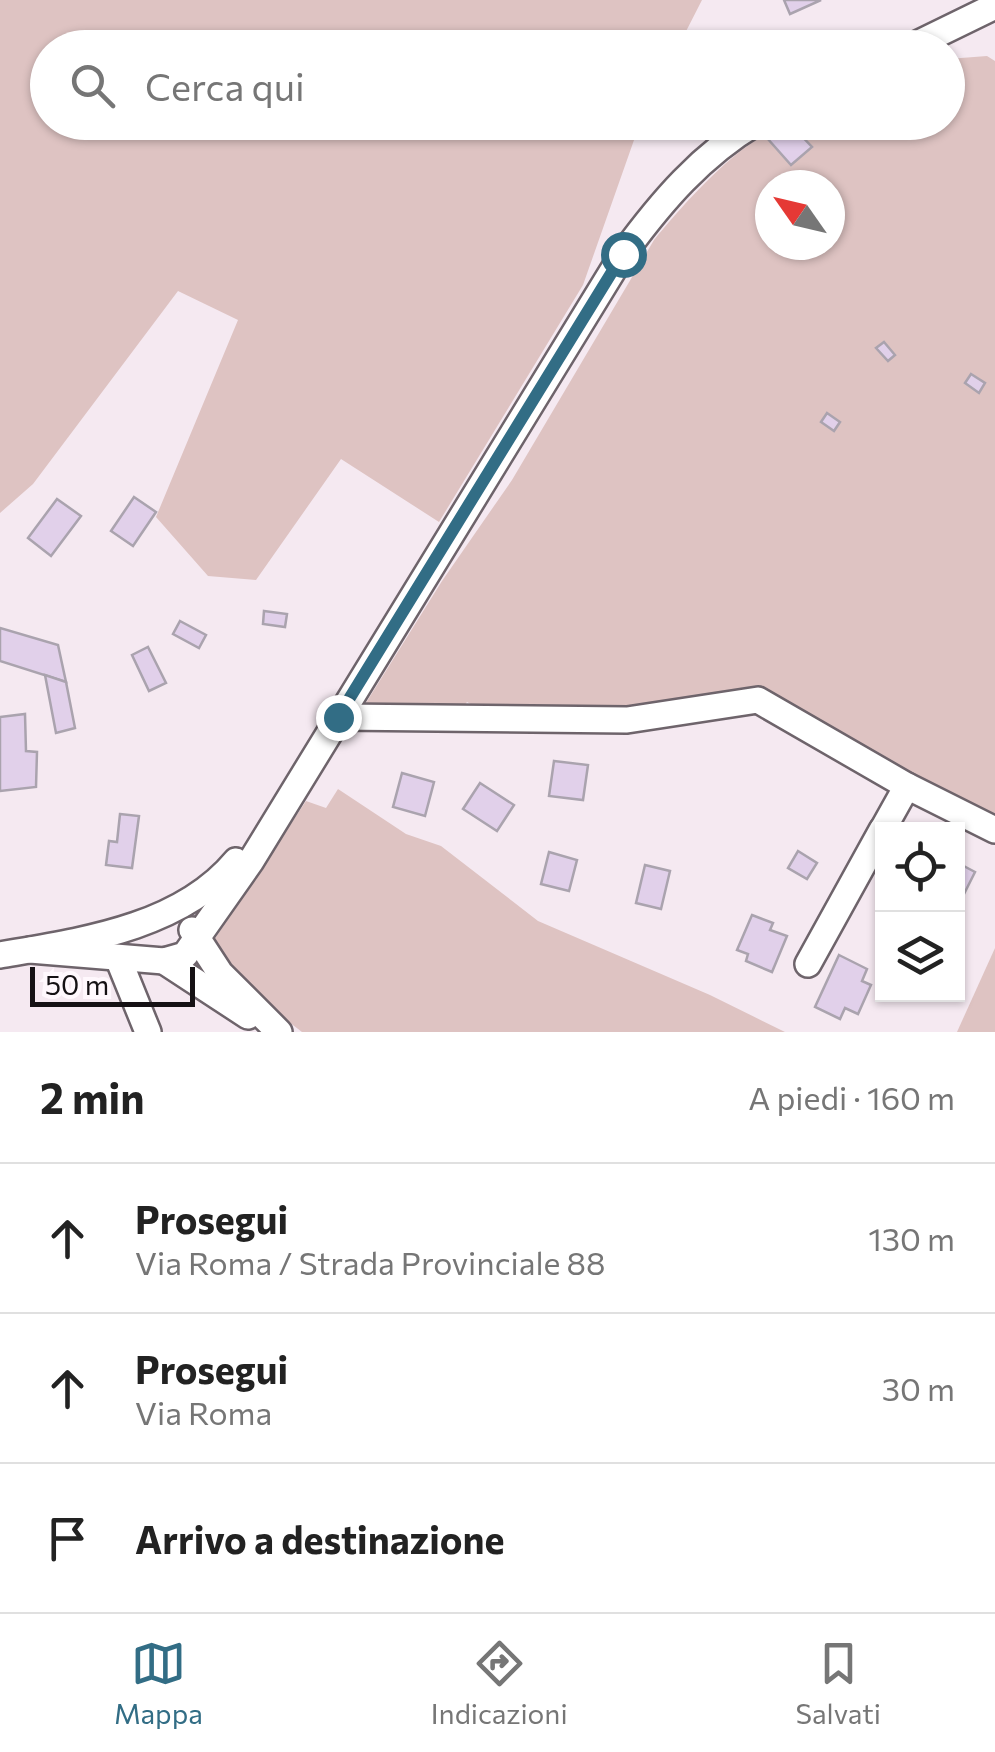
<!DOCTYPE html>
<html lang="it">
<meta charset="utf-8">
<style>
:root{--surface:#fff;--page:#f2f2f2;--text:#222;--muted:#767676;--line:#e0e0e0;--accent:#326d85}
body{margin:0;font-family:Commissioner,sans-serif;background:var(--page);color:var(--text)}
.controls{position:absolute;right:30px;bottom:30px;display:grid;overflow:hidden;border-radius:0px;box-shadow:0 2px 8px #0004}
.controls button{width:90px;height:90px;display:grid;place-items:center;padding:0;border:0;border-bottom:2px solid var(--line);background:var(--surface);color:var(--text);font:50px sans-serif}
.compass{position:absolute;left:755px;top:170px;width:90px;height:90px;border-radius:50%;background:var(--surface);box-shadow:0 2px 8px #0004;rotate:304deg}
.scale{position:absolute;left:30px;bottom:25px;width:165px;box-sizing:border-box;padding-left:10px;border:5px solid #151114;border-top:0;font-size:28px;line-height:35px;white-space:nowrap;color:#151114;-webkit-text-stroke:8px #fff8fd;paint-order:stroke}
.stop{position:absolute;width:30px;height:30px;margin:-22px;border:8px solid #326d85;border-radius:50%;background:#fff}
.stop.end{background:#326d85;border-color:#fff;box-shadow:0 2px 10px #0008}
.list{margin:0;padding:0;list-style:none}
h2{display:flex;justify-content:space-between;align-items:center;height:130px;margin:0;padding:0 40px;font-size:42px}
h2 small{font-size:32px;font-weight:400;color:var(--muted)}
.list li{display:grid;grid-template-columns:65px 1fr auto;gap:30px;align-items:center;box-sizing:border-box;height:150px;padding:0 40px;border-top:2px solid var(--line)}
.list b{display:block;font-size:38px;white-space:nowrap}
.list p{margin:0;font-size:32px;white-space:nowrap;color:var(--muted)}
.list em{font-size:32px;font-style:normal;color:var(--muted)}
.icon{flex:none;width:55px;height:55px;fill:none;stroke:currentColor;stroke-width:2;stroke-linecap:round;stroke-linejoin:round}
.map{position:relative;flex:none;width:995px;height:1032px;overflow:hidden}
.search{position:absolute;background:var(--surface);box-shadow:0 2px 8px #0004;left:30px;right:30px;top:30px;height:110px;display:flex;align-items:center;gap:25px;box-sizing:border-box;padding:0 35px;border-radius:55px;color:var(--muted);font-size:38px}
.sheet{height:580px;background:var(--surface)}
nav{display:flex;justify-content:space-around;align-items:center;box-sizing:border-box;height:140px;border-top:2px solid var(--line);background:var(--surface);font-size:28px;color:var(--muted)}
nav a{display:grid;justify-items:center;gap:5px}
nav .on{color:var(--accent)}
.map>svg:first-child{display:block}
.green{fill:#dec3c2;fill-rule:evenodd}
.building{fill:#e1d0ea;stroke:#aaa3ae;stroke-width:2.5}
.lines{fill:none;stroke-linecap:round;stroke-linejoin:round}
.minor-casing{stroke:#6e646b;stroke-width:30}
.minor{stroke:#fff;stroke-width:25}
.route{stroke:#326d85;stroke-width:12}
</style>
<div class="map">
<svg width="995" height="1032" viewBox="0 0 995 1032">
<rect width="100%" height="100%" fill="#f5e9f1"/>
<!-- green -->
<g class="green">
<polygon points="0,0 702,0 678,47 48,48 48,122 640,123 583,285 439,522 341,459 256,580 208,576 156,517 238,320 178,291 33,484 0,513"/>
<path d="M987,56L995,61V819L842,739L800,712L742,688L637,707L482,710L467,702L462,709L364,706L442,581L512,480L654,240C682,206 749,128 795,124C843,120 897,122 948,122V59ZM770,185H830V245H770Z"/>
<polygon points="338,789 406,834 441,846 538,921 710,995 785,1032 302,1032 241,985 212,943 306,801 326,808"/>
<polygon points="995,948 995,1032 957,1032"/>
</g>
<!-- building -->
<g class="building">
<polygon points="784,0 821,0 790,14"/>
<polygon points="792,126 812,147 791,165 767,138"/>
<polygon points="884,342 895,355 888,361 876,348"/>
<polygon points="971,374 985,383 979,393 965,383"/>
<polygon points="827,413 840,422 834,431 821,422"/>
<polygon points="134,497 156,512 133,546 111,531"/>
<polygon points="57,499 81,516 51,556 28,538"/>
<polygon points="264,611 287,614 285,627 263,624"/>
<polygon points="180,621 206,635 199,648 173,634"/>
<polygon points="0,628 58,645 66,682 0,661"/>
<polygon points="148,647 166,683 149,691 132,655"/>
<polygon points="45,675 66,682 75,728 56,733"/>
<polygon points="25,714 26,751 37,752 36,787 0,791 0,717"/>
<polygon points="554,761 588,765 583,800 549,796"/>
<polygon points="402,773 434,782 425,816 393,807"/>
<polygon points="480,783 514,805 497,831 463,809"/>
<polygon points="120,814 139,816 132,868 106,865 109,841 117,842"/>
<polygon points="798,851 817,863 807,879 788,868"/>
<polygon points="549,852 577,860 569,891 541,884"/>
<polygon points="958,863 975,872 958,906"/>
<polygon points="645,865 670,871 661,909 636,903"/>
<polygon points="752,915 773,923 770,930 787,936 772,972 746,961 748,954 737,950"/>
<polygon points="839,955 867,969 862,981 871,985 858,1014 845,1008 840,1019 815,1007"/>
</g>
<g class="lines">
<!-- minor casing -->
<g class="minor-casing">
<g id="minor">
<polyline points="909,48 995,6"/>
<polyline points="338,717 627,720 758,700 907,786 995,830"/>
<polyline points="883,829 907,786"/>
<polyline points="192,930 220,973 279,1032"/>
<path d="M30,950L164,961L185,955L251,861L623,254C661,202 701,155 757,122"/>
<path d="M0,955C81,941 180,928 236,861"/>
<polyline points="118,958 148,1032"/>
<polyline points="164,961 248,1016"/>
<polyline points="808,964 882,830"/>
</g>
</g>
<!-- minor -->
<use href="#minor" class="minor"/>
</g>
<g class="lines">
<!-- route -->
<polyline class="route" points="338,717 623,254"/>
</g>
</svg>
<div class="controls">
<button><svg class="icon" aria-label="locate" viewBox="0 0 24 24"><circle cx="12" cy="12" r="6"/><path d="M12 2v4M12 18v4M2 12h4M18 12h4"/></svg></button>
<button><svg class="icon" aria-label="layers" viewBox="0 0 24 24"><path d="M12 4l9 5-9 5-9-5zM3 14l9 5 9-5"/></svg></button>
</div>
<svg class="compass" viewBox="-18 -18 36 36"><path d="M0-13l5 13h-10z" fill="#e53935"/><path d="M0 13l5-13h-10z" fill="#767676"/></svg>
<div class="scale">50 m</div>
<div class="stop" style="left:623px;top:254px"></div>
<div class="stop end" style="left:338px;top:717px"></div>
<div class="search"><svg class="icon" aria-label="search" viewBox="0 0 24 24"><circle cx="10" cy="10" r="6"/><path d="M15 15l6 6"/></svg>Cerca qui</div>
</div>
<section class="sheet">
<h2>2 min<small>A piedi · 160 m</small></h2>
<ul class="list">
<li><svg class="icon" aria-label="ahead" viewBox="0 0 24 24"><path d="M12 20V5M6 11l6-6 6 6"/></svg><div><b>Prosegui</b><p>Via Roma / Strada Provinciale 88</p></div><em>130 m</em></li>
<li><svg class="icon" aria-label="ahead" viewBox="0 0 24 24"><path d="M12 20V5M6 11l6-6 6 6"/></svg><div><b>Prosegui</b><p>Via Roma</p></div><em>30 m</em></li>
<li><svg class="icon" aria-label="arrive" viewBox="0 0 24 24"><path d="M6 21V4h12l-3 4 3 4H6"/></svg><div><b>Arrivo a destinazione</b></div></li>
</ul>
</section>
<nav>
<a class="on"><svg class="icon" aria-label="map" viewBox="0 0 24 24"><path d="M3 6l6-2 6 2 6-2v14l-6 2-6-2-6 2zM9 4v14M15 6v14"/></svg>Mappa</a>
<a><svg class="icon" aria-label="directions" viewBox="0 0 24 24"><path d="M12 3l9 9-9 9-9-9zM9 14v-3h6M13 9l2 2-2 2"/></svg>Indicazioni</a>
<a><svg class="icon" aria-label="saved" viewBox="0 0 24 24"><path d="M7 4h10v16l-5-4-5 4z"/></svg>Salvati</a>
</nav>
